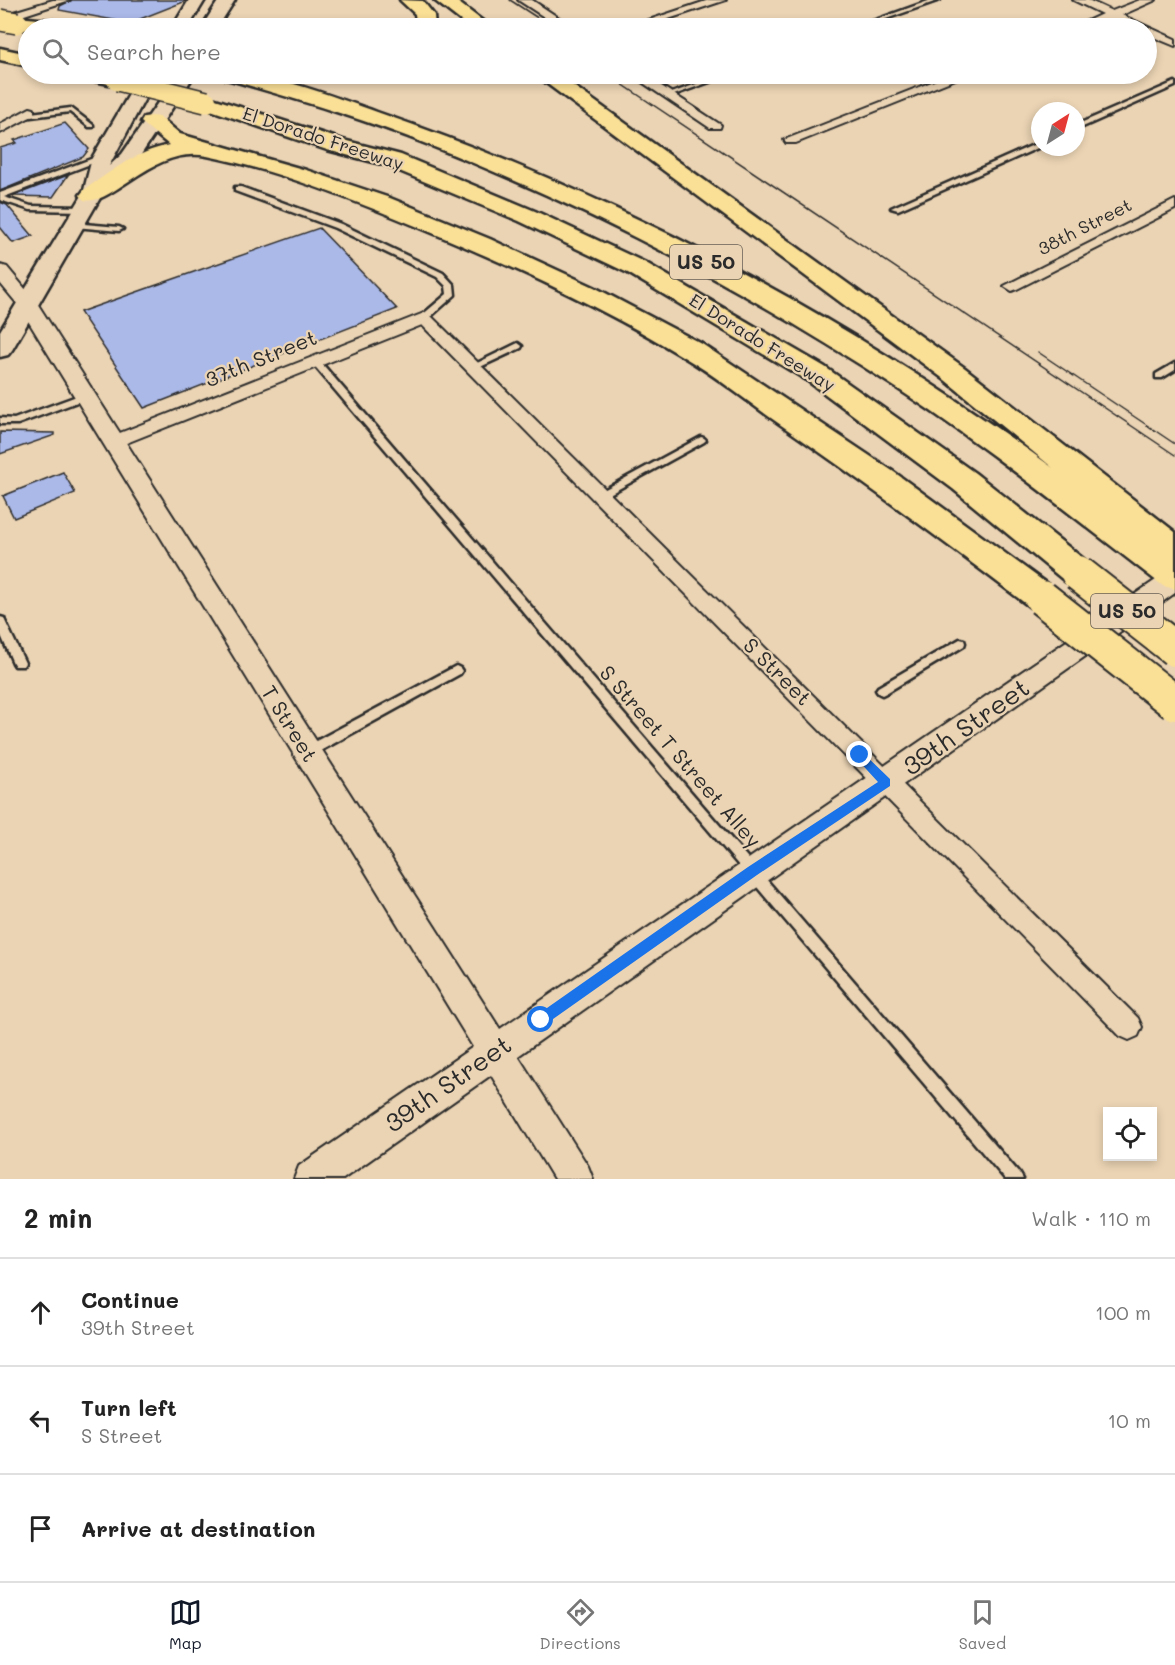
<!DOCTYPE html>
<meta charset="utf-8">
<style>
:root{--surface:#fff;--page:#f2f2f2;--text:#222;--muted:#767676;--line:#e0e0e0;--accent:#111827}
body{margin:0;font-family:Mali,sans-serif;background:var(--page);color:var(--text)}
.controls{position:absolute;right:18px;bottom:18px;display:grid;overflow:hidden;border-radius:0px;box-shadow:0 3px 9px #0003}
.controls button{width:54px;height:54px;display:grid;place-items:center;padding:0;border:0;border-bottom:2px solid var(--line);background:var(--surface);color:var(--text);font:30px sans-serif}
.compass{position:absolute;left:1031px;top:102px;width:54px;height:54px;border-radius:50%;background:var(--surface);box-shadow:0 3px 9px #0003;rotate:36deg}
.stop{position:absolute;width:18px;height:18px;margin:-14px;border:4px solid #1a73e8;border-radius:50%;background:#fff}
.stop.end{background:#1a73e8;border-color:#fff;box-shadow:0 2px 6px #0008}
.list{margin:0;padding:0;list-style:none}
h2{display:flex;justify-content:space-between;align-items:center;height:78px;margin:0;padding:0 24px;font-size:26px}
h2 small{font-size:20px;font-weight:400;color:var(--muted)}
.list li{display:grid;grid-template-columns:39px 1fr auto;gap:18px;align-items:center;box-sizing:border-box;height:108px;padding:0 24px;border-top:2px solid var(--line)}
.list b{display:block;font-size:22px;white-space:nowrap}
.list p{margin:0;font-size:20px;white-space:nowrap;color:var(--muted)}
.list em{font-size:20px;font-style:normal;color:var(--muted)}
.icon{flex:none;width:33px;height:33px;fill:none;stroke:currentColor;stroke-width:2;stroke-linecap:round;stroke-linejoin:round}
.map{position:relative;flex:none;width:1175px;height:1179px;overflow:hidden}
.search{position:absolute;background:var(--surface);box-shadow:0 3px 9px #0003;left:18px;right:18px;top:18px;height:66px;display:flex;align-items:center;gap:15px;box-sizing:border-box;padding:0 21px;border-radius:33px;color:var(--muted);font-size:22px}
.sheet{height:402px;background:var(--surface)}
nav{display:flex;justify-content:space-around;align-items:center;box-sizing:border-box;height:84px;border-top:2px solid var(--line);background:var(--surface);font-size:16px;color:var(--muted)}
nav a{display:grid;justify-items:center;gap:3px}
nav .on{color:var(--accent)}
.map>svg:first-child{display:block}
.building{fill:#abb9e9;stroke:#2b2b2b;stroke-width:1.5}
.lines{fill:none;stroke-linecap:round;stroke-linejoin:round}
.service-casing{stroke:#2b2b2b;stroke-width:5}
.minor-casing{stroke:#2b2b2b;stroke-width:4}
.tertiary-casing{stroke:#2b2b2b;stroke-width:4}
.secondary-casing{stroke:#2b2b2b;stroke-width:5}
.motorway-casing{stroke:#2b2b2b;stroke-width:5}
.service{fill:#ebd4b4;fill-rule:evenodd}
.minor{fill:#ebd4b4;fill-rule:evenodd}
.tertiary{fill:#ebd4b4;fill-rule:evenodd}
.secondary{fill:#ebd4b4;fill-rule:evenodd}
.motorway{fill:#fadf96;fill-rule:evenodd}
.tram{stroke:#2b2b2b;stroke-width:1.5}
.motorway-bridge-far1-casing{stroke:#2b2b2b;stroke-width:24;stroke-linecap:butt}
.motorway-bridge-casing{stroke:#2b2b2b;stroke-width:38;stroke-linecap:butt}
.motorway-bridge-far1{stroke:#fadf96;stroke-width:21}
.motorway-bridge{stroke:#fadf96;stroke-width:34}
.route{fill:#1a73e8}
.labels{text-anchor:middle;stroke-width:4.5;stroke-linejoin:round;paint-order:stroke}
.far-street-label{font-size:18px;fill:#2b2b2b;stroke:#ebd4b4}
.shield{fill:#ebd4b4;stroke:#655e54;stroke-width:1.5}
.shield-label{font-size:20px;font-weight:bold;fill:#2b2b2b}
.street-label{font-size:21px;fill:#2b2b2b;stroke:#ebd4b4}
.near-street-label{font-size:26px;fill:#2b2b2b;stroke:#ebd4b4}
</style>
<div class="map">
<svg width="1175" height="1179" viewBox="0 0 1175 1179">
<rect width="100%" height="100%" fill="#ebd4b4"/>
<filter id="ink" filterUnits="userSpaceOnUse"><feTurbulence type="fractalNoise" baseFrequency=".0167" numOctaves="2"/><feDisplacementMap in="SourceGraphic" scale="12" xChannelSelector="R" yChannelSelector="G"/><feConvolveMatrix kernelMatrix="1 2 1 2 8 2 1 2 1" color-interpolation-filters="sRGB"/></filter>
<g filter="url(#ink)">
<!-- building -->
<g class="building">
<polygon points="72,0 185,0 186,1 130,23 59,10 60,6"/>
<polygon points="65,123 89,149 83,157 0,191 0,148 17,143 14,140"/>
<polygon points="68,175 53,197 13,196"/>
<polygon points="0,202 7,205 33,236 13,243 0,227"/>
<polygon points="319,228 397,309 144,408 80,312"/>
<polygon points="0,432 55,433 55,435 0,454"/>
<polygon points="63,472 75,493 14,518 3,496"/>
</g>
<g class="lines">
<!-- service casing -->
<g class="service-casing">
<g id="service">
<polygon points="931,0 940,0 860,28 853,28"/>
<polygon points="724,74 732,74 671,96 666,95"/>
<polygon points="1175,82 1175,86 1076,130 1076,125"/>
<polygon points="71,108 93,125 93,127 89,127 70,112 23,118 20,116 23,114"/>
<polygon points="1040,142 1040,147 898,210 891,208"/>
<polygon points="99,156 106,158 4,197 31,206 83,207 86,207 86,211 30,210 0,200 0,193"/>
<polygon points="235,187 241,187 341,224 443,273 454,285 455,295 427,320 421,320 421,316 447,294 446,286 437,277 335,228 235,191"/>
<polygon points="72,223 119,227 123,229 119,231 75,227 72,227"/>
<polygon points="518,343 522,346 521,348 476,369 473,370 469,367"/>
<polygon points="315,358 318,359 1020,1174 1023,1179 1005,1179 312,363 311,361"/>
<polygon points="1175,363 1175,370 1162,378 1156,378 1156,374"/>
<polygon points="85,393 88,394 89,396 88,398 18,424 0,424 0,418 14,419"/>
<polygon points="701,437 704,438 706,440 704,442 604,497 601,498 596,495 598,493"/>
<polygon points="0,617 4,618 5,621 25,663 23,666 15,666 13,663 0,633"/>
<polygon points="960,639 964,640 965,643 964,646 886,693 882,695 878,693 876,690 878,687"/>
<polygon points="456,666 460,668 462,671 460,674 311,756 307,757 303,756 301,752 303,748"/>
</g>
</g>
<!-- minor casing -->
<g class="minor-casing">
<g id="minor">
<polygon points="53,0 70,0 0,23 0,16"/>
<polygon points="518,0 532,0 574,28 561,28"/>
<polygon points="709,0 726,0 641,28 625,28"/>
<polygon points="1073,0 1088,0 1112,11 1140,0 1156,0 1122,15 1175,39 1175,46 1146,34 1146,28 1134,28 1112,19 1086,28 1072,28 1102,14"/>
<polygon points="630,74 643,74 721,125 720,128 710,128"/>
<polygon points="952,74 968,74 796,143 786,143 784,140"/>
<polygon points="30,108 34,109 34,115 0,133 0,124"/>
<polygon points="1175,200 1175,209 1017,289 1012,291 1004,286"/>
<polygon points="424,313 430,315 1138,1018 1142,1027 1138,1036 1129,1040 1120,1036 422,325 119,446 113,448 104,442 107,438"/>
</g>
</g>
<!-- tertiary casing -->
<g class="tertiary-casing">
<polygon id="tertiary" points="0,265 7,267 37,303 500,1029 1166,573 1175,570 1175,593 518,1056 588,1166 593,1179 554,1179 491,1075 343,1179 294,1179 299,1166 473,1047 19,306 0,283"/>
</g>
<!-- secondary casing -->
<g class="secondary-casing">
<g id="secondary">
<polygon points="189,0 205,0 188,28 172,28"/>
<polygon points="219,0 235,0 217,28 201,28"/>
<polygon points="141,74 158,74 109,166 122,154 178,74 195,74 136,162 100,198 12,350 8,355 0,357 0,331 83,194 92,158"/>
</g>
</g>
<!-- motorway casing -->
<g class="motorway-casing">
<g id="motorway">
<polygon points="400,0 423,1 434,15 435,28 417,28 415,14"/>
<polygon points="434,0 455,0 492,28 470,28"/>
<polygon points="17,17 70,22 80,28 28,30 10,27 7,23"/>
<polygon points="0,48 28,54 28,66 0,60"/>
<polygon points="78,74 125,76 128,80 125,84 118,86 81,78"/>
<path d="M220,74C264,69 334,97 377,112C619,195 847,318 1053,468L945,380L534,74H557L965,368L1175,532V589L1163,586C1076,519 991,450 898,389C750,292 594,210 429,145C362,118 292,98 223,78Z"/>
<polygon points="206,96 343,140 401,155 535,211 646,263 825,367 975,473 1090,564 1094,573 1090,582 1078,585 1066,582 953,489 805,379 628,273 519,221 385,165 327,150 199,106 195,102 199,98"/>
<path d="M152,116L160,117L180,134L306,170L390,198L490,239L594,287L702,344L894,472L1054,589L1059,598L1054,607L1042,611L1030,607C945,542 859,479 771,418C742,397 713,374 682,356C600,306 512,266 423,229C356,201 278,170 207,156C153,145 112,207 84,200L80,195L84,190C111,171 136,152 169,145L141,122L144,117Z"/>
</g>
</g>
<!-- service -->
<use href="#service" class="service"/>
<!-- minor -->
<use href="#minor" class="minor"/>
<!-- tertiary -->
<use href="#tertiary" class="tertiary"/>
<!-- secondary -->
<use href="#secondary" class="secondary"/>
<!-- motorway -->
<use href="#motorway" class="motorway"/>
<!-- tram -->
<g class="tram">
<polyline points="510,0 553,28"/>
<polyline points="607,74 1175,455"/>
<polyline points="1038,352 1175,444"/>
</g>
<!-- motorway-bridge-far1 casing -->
<g class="motorway-bridge-far1-casing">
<g id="motorway-bridge-far1">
<polyline points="0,20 17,23"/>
<polyline points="118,80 206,102"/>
</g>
</g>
<!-- motorway-bridge casing -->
<g class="motorway-bridge-casing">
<g id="motorway-bridge">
<polyline points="1078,573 1175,649"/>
<polyline points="1042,598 1175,703"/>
</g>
</g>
<!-- motorway-bridge-far1 -->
<use href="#motorway-bridge-far1" class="motorway-bridge-far1"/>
<!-- motorway-bridge -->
<use href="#motorway-bridge" class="motorway-bridge"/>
</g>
</g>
<!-- route -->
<polygon class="route" points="860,750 890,779 890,786 757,875 546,1024 537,1024 537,1015 748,867 878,782 856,758 855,755"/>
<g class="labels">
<!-- far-street labels -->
<g class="far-street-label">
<text transform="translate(323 139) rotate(18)" y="6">El Dorado Freeway</text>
<text transform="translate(1085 227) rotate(-27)" y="6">38th Street</text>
<text transform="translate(762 343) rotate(32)" y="6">El Dorado Freeway</text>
</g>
<!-- shield labels -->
<g class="shield">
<rect x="670" y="245" width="72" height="34" rx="4.5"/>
<rect x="1091" y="594" width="72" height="34" rx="4.5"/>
</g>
<g class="shield-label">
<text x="706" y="269">US 50</text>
<text x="1127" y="618">US 50</text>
</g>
<!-- street labels -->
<g class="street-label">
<text transform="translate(261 359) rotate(-22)" y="7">37th Street</text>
<text transform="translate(777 672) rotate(45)" y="7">S Street</text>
<text transform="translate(289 724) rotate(58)" y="7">T Street</text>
<text transform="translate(680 757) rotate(49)" y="7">S Street T Street Alley</text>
</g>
<!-- near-street labels -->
<g class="near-street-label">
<text transform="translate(966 727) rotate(-35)" y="9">39th Street</text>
<text transform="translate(448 1084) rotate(-35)" y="9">39th Street</text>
</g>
</g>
</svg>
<div class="controls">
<button><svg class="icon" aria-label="locate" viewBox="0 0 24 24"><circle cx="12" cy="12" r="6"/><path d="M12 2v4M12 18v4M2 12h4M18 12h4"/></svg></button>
</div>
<svg class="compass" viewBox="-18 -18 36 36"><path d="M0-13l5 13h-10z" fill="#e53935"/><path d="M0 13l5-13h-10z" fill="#767676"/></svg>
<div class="stop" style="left:541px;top:1020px"></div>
<div class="stop end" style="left:860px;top:755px"></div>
<div class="search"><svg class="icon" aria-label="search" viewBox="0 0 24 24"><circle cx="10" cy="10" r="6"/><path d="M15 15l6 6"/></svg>Search here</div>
</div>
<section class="sheet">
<h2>2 min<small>Walk · 110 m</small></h2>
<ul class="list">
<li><svg class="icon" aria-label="ahead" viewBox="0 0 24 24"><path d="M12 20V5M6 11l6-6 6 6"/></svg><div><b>Continue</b><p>39th Street</p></div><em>100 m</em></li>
<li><svg class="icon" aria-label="left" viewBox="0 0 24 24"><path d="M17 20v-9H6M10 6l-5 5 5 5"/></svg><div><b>Turn left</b><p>S Street</p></div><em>10 m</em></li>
<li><svg class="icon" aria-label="arrive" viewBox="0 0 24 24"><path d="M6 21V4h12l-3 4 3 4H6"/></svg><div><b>Arrive at destination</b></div></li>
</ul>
</section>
<nav>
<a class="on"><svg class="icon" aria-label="map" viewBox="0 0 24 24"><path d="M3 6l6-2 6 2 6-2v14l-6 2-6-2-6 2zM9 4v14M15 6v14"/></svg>Map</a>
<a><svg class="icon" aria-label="directions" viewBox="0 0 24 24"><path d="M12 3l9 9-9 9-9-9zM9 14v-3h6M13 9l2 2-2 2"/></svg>Directions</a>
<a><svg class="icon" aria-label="saved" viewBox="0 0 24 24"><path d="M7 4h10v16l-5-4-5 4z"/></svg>Saved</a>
</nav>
